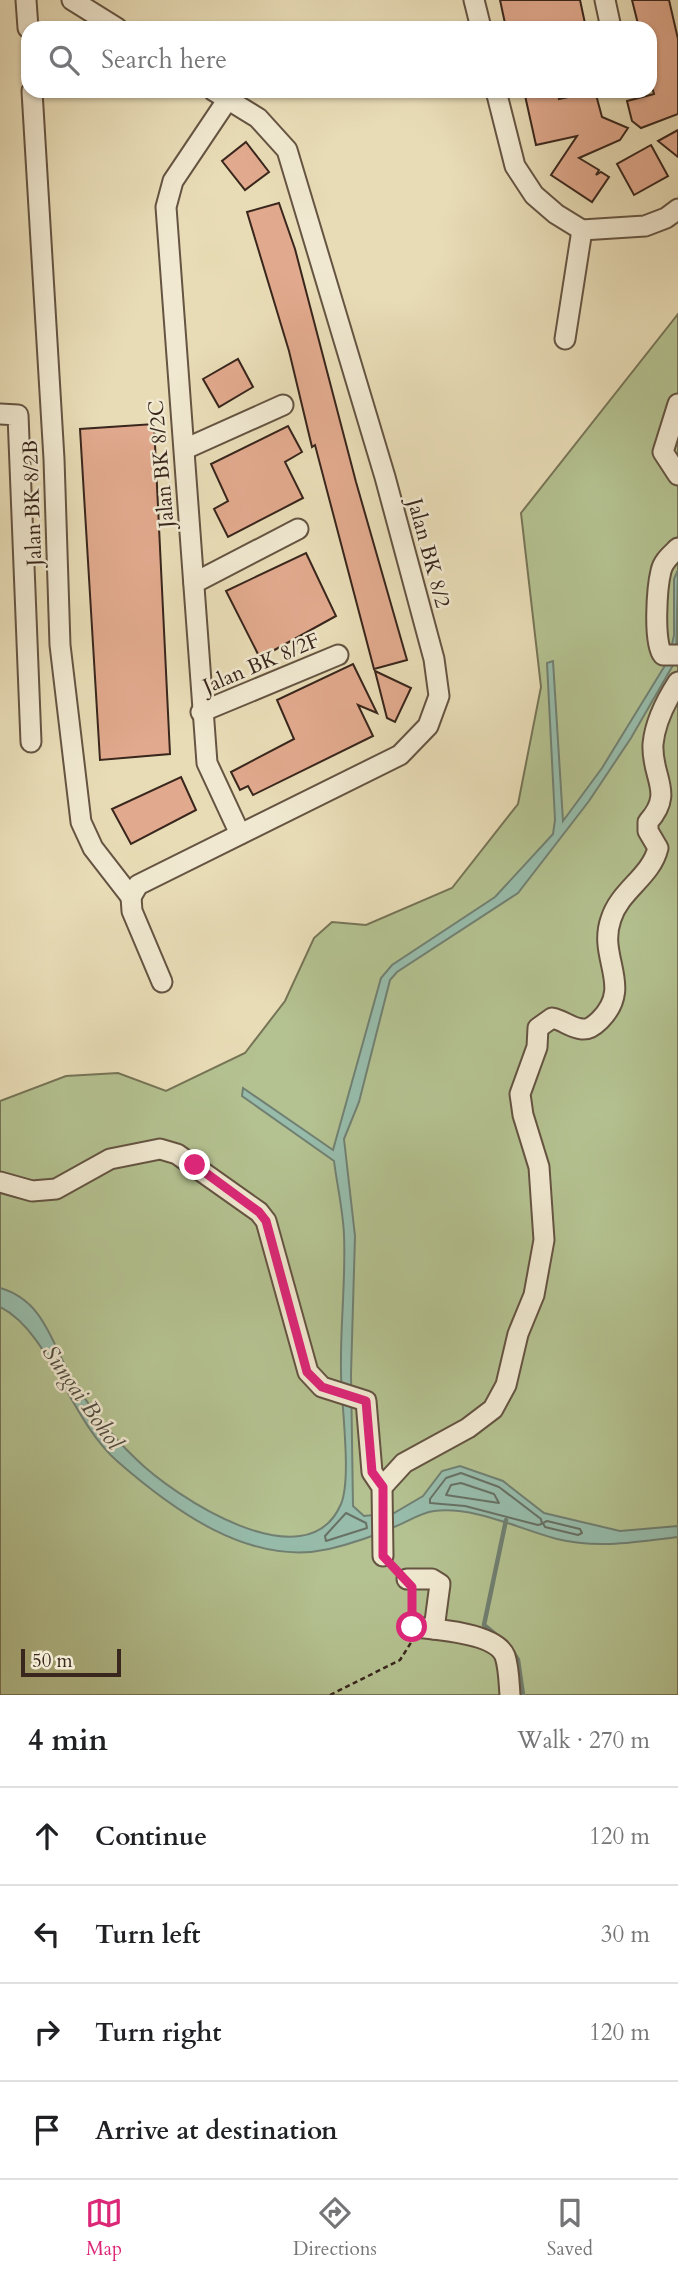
<!DOCTYPE html>
<meta charset="utf-8">
<style>
:root{--surface:#fff;--page:#f6f6f6;--text:#202124;--muted:#757577;--line:#e0e0e0;--accent:#db2777}
body{margin:0;font-family:Cardo,serif;background:var(--page);color:var(--text)}
.scale{position:absolute;left:21px;bottom:18px;width:100px;box-sizing:border-box;padding-left:7px;border:4px solid #39261c;border-top:0;font-size:19px;line-height:24px;white-space:nowrap;color:#39261c;-webkit-text-stroke:5px #f0e8d0;paint-order:stroke}
.stop{position:absolute;width:21px;height:21px;margin:-16px;border:5px solid #db2777;border-radius:50%;background:#fff}
.stop.end{background:#db2777;border-color:#fff;box-shadow:0 2px 7px #0008}
.list{margin:0;padding:0;list-style:none}
h2{display:flex;justify-content:space-between;align-items:center;height:91px;margin:0;padding:0 28px;font-size:30px}
h2 small{font-size:23px;font-weight:400;color:var(--muted)}
.list li{display:grid;grid-template-columns:46px 1fr auto;gap:21px;align-items:center;box-sizing:border-box;height:98px;padding:0 28px;border-top:2px solid var(--line)}
.list b{display:block;font-size:26px;white-space:nowrap}
.list em{font-size:23px;font-style:normal;color:var(--muted)}
.icon{flex:none;width:38px;height:38px;fill:none;stroke:currentColor;stroke-width:2;stroke-linecap:round;stroke-linejoin:round}
.map{position:relative;flex:none;width:678px;height:1695px;overflow:hidden}
.search{position:absolute;background:var(--surface);box-shadow:0 2px 5px #0004;left:21px;right:21px;top:21px;height:77px;display:flex;align-items:center;gap:18px;box-sizing:border-box;padding:0 24px;border-radius:21px;color:var(--muted);font-size:26px}
.sheet{height:483px;background:var(--surface)}
nav{display:flex;justify-content:space-around;align-items:center;box-sizing:border-box;height:98px;border-top:2px solid var(--line);background:var(--surface);font-size:19px;color:var(--muted)}
nav a{display:grid;justify-items:center;gap:4px}
nav .on{color:var(--accent)}
.map>svg:first-child{display:block}
.green{fill:#b4c190;stroke:#767456;stroke-width:2}
.water{fill:#97bcab;stroke:#718072;stroke-width:2}
.lines{fill:none;stroke-linecap:round;stroke-linejoin:round}
.shore{stroke:#687164;stroke-width:2}
.stream{stroke:#718072;stroke-width:4.5}
.building{fill:#e1a98d;stroke:#39261c;stroke-width:2}
.minor-casing{stroke:#655442;stroke-width:23}
.path{stroke:#39261c;stroke-width:2.5;stroke-dasharray:5 3.5;stroke-linecap:butt}
.minor{stroke:#f0e8d0;stroke-width:19}
.route{stroke:#db2777;stroke-width:9}
.labels{text-anchor:middle;stroke-width:5;stroke-linejoin:round;paint-order:stroke}
.street-label{font-size:21px;fill:#39261c;stroke:#f0e8d0}
.water-label{font-size:23px;font-style:italic;fill:#504c40;stroke:#f0e8d0}
</style>
<div class="map">
<svg width="678" height="1695" viewBox="0 0 678 1695">
<rect width="100%" height="100%" fill="#e8dcb6"/>
<filter id="stains"><feTurbulence type="fractalNoise" baseFrequency=".00286" numOctaves="4"/><feColorMatrix values="0 0 0 0 .2 0 0 0 0 .09 0 0 0 0 .02 0 0 0 .5 -.17"/></filter>
<radialGradient id="worn" r=".72"><stop offset=".6" stop-color="#630" stop-opacity="0"/><stop offset="1" stop-color="#630" stop-opacity=".3"/></radialGradient>
<!-- green -->
<polygon class="green" points="678,314 678,1695 0,1695 0,1101 66,1076 118,1073 166,1091 245,1053 285,1001 314,938 332,922 366,925 452,888 518,804 541,687 521,513"/>
<!-- water -->
<path class="water" d="M678,570L676,660L631,738L589,801L518,893L397,972L390,980L359,1102L344,1139L355,1236L351,1374L353,1506L364,1516L394,1513L423,1496L442,1471L460,1466L503,1481L544,1513L620,1531L678,1526V1537C637,1542 598,1549 557,1539C519,1529 474,1506 434,1511C420,1513 407,1522 394,1527C374,1536 350,1544 329,1549C250,1567 173,1510 117,1461C70,1420 50,1332 0,1307V1288C43,1300 51,1341 70,1375C87,1404 111,1435 135,1458C174,1497 307,1584 341,1504C352,1478 341,1403 341,1372C340,1326 346,1280 344,1235C343,1210 337,1185 334,1161L242,1096L243,1088L333,1150L381,978L392,965L495,897L553,834L555,820L547,663L553,661L563,821L602,768L669,659L674,635V579Z"/>
<g class="lines">
<!-- shore -->
<g class="shore">
<polygon points="461,1473 499,1487 541,1519 542,1524 538,1525 465,1506 430,1503 430,1499 446,1478"/>
<polygon points="461,1483 494,1494 499,1503 446,1495 451,1485"/>
<polygon points="346,1513 366,1523 367,1528 326,1541 325,1536"/>
<polygon points="547,1521 580,1529 582,1533 578,1535 545,1527 543,1523"/>
</g>
<!-- stream -->
<g class="stream">
<polyline points="506,1643 484,1625 506,1520"/>
<polyline points="513,1652 518,1660 523,1695"/>
</g>
</g>
<!-- building -->
<g class="building">
<polygon points="500,0 580,0 586,28 506,28"/>
<polygon points="632,0 669,0 678,39 678,114 641,128 632,121 627,101 654,94 650,80 650,28 639,28"/>
<polygon points="524,91 557,91 559,99 595,91 602,117 628,128 620,140 579,158 599,170 596,175 601,172 609,177 592,202 551,175 577,136 536,145"/>
<polygon points="678,130 678,157 658,141"/>
<polygon points="246,142 269,172 245,190 222,161"/>
<polygon points="651,145 668,176 634,195 617,164"/>
<polygon points="279,203 295,249 356,482 407,660 374,669 315,445 312,447 289,351 247,212"/>
<polygon points="238,359 253,387 219,407 203,379"/>
<polygon points="154,424 170,754 100,760 80,429"/>
<polygon points="288,426 302,452 285,462 303,498 228,537 214,509 228,501 211,464"/>
<polygon points="306,553 336,616 260,658 226,591"/>
<polygon points="353,664 377,713 358,705 373,736 253,795 248,786 240,790 231,772 294,739 277,700"/>
<polygon points="375,671 411,688 395,722 387,718"/>
<polygon points="181,777 196,810 131,844 112,809"/>
</g>
<g class="lines">
<!-- minor casing -->
<g class="minor-casing">
<g id="minor">
<polyline points="26,0 28,28"/>
<polyline points="72,0 117,28"/>
<polyline points="474,0 481,28"/>
<polyline points="605,0 611,28"/>
<polyline points="32,91 54,459 60,645 81,822 93,848 131,897"/>
<polyline points="496,91 515,166 534,195 556,214 582,230 645,226 666,218 678,209"/>
<polyline points="228,99 173,181 166,207 207,763 240,834"/>
<polyline points="565,339 582,230"/>
<polyline points="678,404 663,452 678,475"/>
<polyline points="0,414 18,415 31,742"/>
<polyline points="185,449 283,405"/>
<path d="M678,548C671,555 663,561 661,571C657,587 653,643 663,655H678"/>
<polyline points="194,583 298,529"/>
<polyline points="201,712 338,655"/>
<polyline points="131,897 138,885 400,755 428,726 439,696 434,659 385,477 287,150 258,118 214,91"/>
<polyline points="131,897 132,911 162,982"/>
<polyline points="0,1182 32,1191 56,1189 110,1159 160,1149 177,1154 259,1212 266,1221 308,1372 322,1387 366,1401 372,1472 382,1487 383,1556"/>
<path d="M382,1487L404,1463L468,1428L493,1409L506,1385L518,1334L534,1295L544,1240L539,1167L523,1115L520,1094L537,1047L538,1028L552,1018C563,1020 571,1028 582,1029C589,1030 595,1025 600,1020C634,986 597,958 611,919C620,890 651,877 658,848L648,831V822C675,792 651,778 653,744C655,723 667,699 678,682"/>
<polyline points="407,1579 432,1579 440,1584 434,1629"/>
<path d="M412,1627C435,1629 496,1633 505,1656C509,1668 509,1683 510,1695"/>
</g>
</g>
<!-- path -->
<g class="path">
<polyline points="412,1596 412,1610"/>
<polyline points="330,1695 400,1660 412,1641"/>
</g>
<!-- minor -->
<use href="#minor" class="minor"/>
</g>
<g class="lines">
<!-- route -->
<polyline class="route" points="195,1165 259,1212 266,1221 307,1372 322,1387 366,1401 372,1472 383,1487 383,1556 412,1587 412,1627"/>
</g>
<g class="labels">
<!-- street labels -->
<g class="street-label">
<text transform="translate(161 464) rotate(-95)" y="7">Jalan BK 8/2C</text>
<text transform="translate(32 503) rotate(-92)" y="7">Jalan BK 8/2B</text>
<text transform="translate(429 553) rotate(75)" y="7">Jalan BK 8/2</text>
<text transform="translate(261 663) rotate(-23)" y="7">Jalan BK 8/2F</text>
</g>
<!-- water labels -->
<g class="water-label">
<text transform="translate(83 1397) rotate(55)" y="8">Sungai Bohol</text>
</g>
</g>
<rect width="100%" height="100%" filter="url(#stains)"/>
<rect width="100%" height="100%" fill="url(#worn)"/>
</svg>
<div class="scale">50 m</div>
<div class="stop" style="left:412px;top:1627px"></div>
<div class="stop end" style="left:195px;top:1165px"></div>
<div class="search"><svg class="icon" aria-label="search" viewBox="0 0 24 24"><circle cx="10" cy="10" r="6"/><path d="M15 15l6 6"/></svg>Search here</div>
</div>
<section class="sheet">
<h2>4 min<small>Walk · 270 m</small></h2>
<ul class="list">
<li><svg class="icon" aria-label="ahead" viewBox="0 0 24 24"><path d="M12 20V5M6 11l6-6 6 6"/></svg><div><b>Continue</b></div><em>120 m</em></li>
<li><svg class="icon" aria-label="left" viewBox="0 0 24 24"><path d="M17 20v-9H6M10 6l-5 5 5 5"/></svg><div><b>Turn left</b></div><em>30 m</em></li>
<li><svg class="icon" aria-label="right" viewBox="0 0 24 24"><path d="M7 20v-9h11M14 6l5 5-5 5"/></svg><div><b>Turn right</b></div><em>120 m</em></li>
<li><svg class="icon" aria-label="arrive" viewBox="0 0 24 24"><path d="M6 21V4h12l-3 4 3 4H6"/></svg><div><b>Arrive at destination</b></div></li>
</ul>
</section>
<nav>
<a class="on"><svg class="icon" aria-label="map" viewBox="0 0 24 24"><path d="M3 6l6-2 6 2 6-2v14l-6 2-6-2-6 2zM9 4v14M15 6v14"/></svg>Map</a>
<a><svg class="icon" aria-label="directions" viewBox="0 0 24 24"><path d="M12 3l9 9-9 9-9-9zM9 14v-3h6M13 9l2 2-2 2"/></svg>Directions</a>
<a><svg class="icon" aria-label="saved" viewBox="0 0 24 24"><path d="M7 4h10v16l-5-4-5 4z"/></svg>Saved</a>
</nav>
